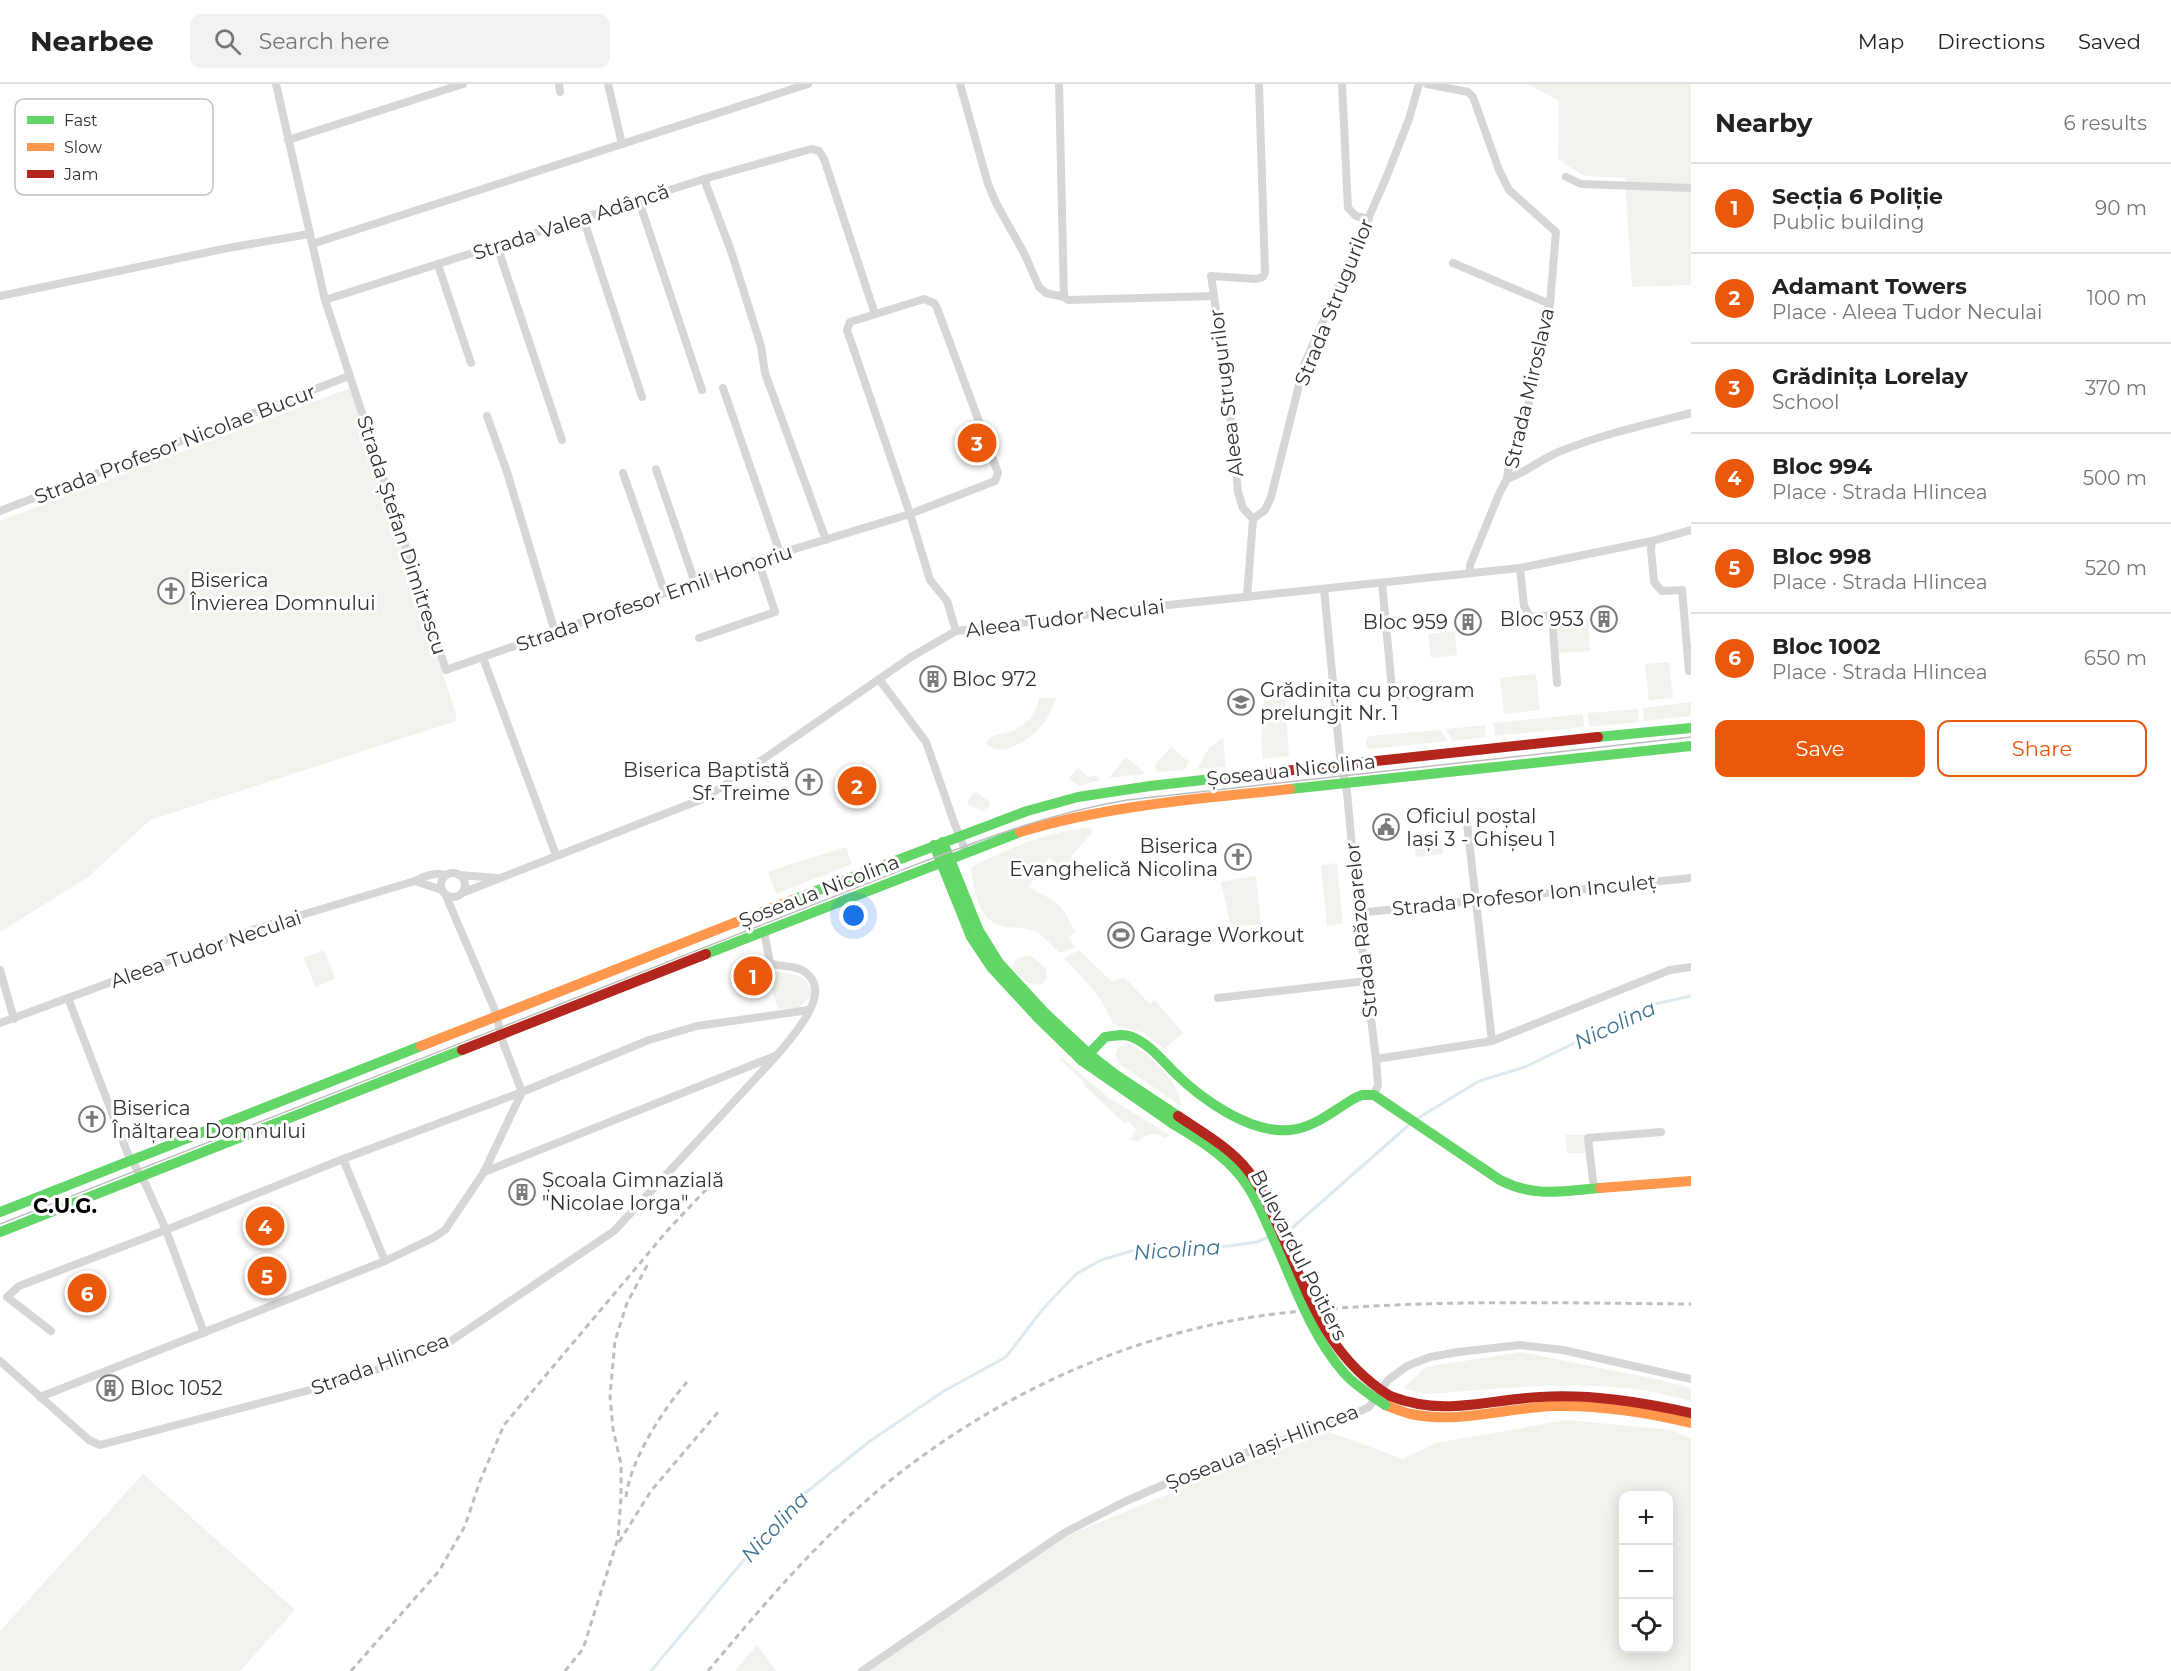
<!DOCTYPE html>
<meta charset="utf-8">
<style>
:root{--surface:#fff;--page:#f2f2f2;--text:#222;--muted:#767676;--line:#e0e0e0;--accent:#ea580c}
body{margin:0;font-family:Montserrat,sans-serif;background:var(--page);color:var(--text)}
.controls{position:absolute;right:18px;bottom:18px;display:grid;overflow:hidden;border-radius:12px;box-shadow:0 3px 15px #0003}
.controls button{width:54px;height:54px;display:grid;place-items:center;padding:0;border:0;border-bottom:2px solid var(--line);background:var(--surface);color:var(--text);font:30px sans-serif}
.you{position:absolute;left:854px;top:832px;width:21px;height:21px;margin:-15px;border:4px solid #fff;border-radius:50%;background:#1a73e8;box-shadow:0 0 0 9px #1a73e833}
.badge{display:grid;place-items:center;width:39px;height:39px;border-radius:50%;background:var(--accent);color:#fff;font-size:20px;font-weight:700}
.pin{position:absolute;translate:-50% -50%;border:3px solid #fff;box-shadow:0 2px 6px #0006}
.list{margin:0;padding:0;list-style:none}
h2{display:flex;justify-content:space-between;align-items:center;height:78px;margin:0;padding:0 24px;font-size:26px}
h2 small{font-size:20px;font-weight:400;color:var(--muted)}
.list li{display:grid;grid-template-columns:39px 1fr auto;gap:18px;align-items:center;box-sizing:border-box;height:90px;padding:0 24px;border-top:2px solid var(--line)}
.list b{display:block;font-size:22px;white-space:nowrap}
.list p{margin:0;font-size:20px;white-space:nowrap;color:var(--muted)}
.list em{font-size:20px;font-style:normal;color:var(--muted)}
.actions{display:flex;gap:12px;padding:18px 24px}
.actions a{flex:1;padding:14px 0;border:2px solid var(--accent);border-radius:12px;text-align:center;font-size:21px;color:var(--accent)}
.actions .main{background:var(--accent);color:#fff}
.icon{flex:none;width:33px;height:33px;fill:none;stroke:currentColor;stroke-width:2;stroke-linecap:round;stroke-linejoin:round}
.map{position:relative;flex:none;width:1691px;height:1587px;overflow:hidden}
header{display:flex;align-items:center;gap:36px;box-sizing:border-box;height:84px;padding:0 30px;background:var(--surface);border-bottom:2px solid var(--line)}
header strong{font-size:28px}
nav{display:flex;gap:33px;margin-inline-start:auto;font-size:21px}
.search{width:420px;height:54px;background:var(--page);display:flex;align-items:center;gap:15px;box-sizing:border-box;padding:0 21px;border-radius:12px;color:var(--muted);font-size:22px}
main{display:flex}
aside{flex:1;background:var(--surface)}
.map>svg:first-child{display:block}
.green{fill:#f1f4ed;fill-rule:evenodd}
.lines{fill:none;stroke-linecap:round;stroke-linejoin:round}
.stream{stroke:#ddeaf2;stroke-width:3}
.street{stroke:#d6d6d6;stroke-width:8}
.fast{stroke:#63d668;stroke-width:10}
.slow{stroke:#ff974d;stroke-width:10}
.jam{stroke:#b3261e;stroke-width:10}
.tram{stroke:#bebebe;stroke-width:1.5}
.rail{stroke:#bebebe;stroke-width:3;stroke-dasharray:6 4.5;stroke-linecap:butt}
.fast-bridge{stroke:#63d668;stroke-width:10}
.jam-bridge{stroke:#b3261e;stroke-width:10}
.labels{text-anchor:middle;stroke-width:6;stroke-linejoin:round;paint-order:stroke}
.street-label{font-size:20px;fill:#323232;stroke:#fff}
.poi-label{font-size:20px;fill:#323232;stroke:#fff;text-anchor:start}
.water-label{font-size:21px;font-style:italic;fill:#417392;stroke:#fff}
.neighbourhood-label{font-size:21px;font-weight:bold;fill:#000;stroke:#fff}
.key{fill:#fff;stroke:#c2c2c2;stroke-width:1.5}
.key-label{font-size:16px;fill:#323232}
</style>
<header>
<strong>Nearbee</strong>
<div class="search"><svg class="icon" aria-label="search" viewBox="0 0 24 24"><circle cx="10" cy="10" r="6"/><path d="M15 15l6 6"/></svg>Search here</div>
<nav><a>Map</a><a>Directions</a><a>Saved</a></nav>
</header>
<main>
<div class="map">
<svg width="1691" height="1587" viewBox="0 0 1691 1587">
<rect width="100%" height="100%" fill="#fff"/>
<!-- green -->
<g class="green">
<polygon points="1528,0 1691,0 1691,201 1632,203 1625,94 1584,92 1558,75 1559,17"/>
<polygon points="350,304 456,630 456,637 150,736 88,793 0,848 0,437"/>
<polygon points="1588,536 1590,567 1559,569 1556,538"/>
<polygon points="1455,547 1457,571 1431,574 1428,550"/>
<polygon points="1669,578 1673,614 1649,616 1645,580"/>
<polygon points="1536,590 1540,626 1504,630 1500,594"/>
<polygon points="1285,611 1289,672 1263,675 1261,656 1264,612"/>
<path d="M1039,614H1056C1053,621 1051,630 1046,636C1036,651 1002,678 986,659C991,650 998,651 1007,649C1023,645 1037,630 1039,614Z"/>
<polygon points="1691,618 1691,632 1644,637 1643,624"/>
<polygon points="1638,625 1639,638 1589,643 1588,629"/>
<polygon points="1583,630 1584,643 1495,652 1493,639"/>
<polygon points="1485,641 1486,653 1453,657 1446,645"/>
<polygon points="1440,646 1448,657 1370,665 1366,663 1366,656 1370,652"/>
<polygon points="1223,654 1226,683 1197,685 1209,664"/>
<polygon points="1171,663 1189,678 1184,686 1156,688 1155,681"/>
<polygon points="1126,673 1146,690 1109,694"/>
<polygon points="1078,684 1088,693 1096,692 1100,696 1078,702 1069,694"/>
<polygon points="976,708 990,718 989,723 982,727 967,720 972,710"/>
<path d="M1091,744L1092,749L1072,771L1071,778L1063,783L1049,774L1029,802C1036,808 1043,811 1051,815C1063,821 1069,836 1075,848L1068,854L1076,863L1060,869C1052,862 1044,852 1034,847C1023,842 1013,845 1002,842C978,838 973,802 971,783C1004,766 1053,745 1091,744Z"/>
<polygon points="1440,751 1443,770 1416,773 1413,754"/>
<path d="M846,763L852,780L776,810L768,788C794,778 819,772 846,763Z"/>
<polygon points="1337,779 1343,840 1327,842 1321,781"/>
<polygon points="1256,792 1261,840 1231,843 1221,798"/>
<polygon points="324,866 335,895 315,903 304,874"/>
<path d="M1079,866L1112,898L1124,893L1150,920L1155,916L1183,949L1164,965L1144,949L1113,940C1103,913 1084,895 1064,874Z"/>
<path d="M1030,871L1046,885L1047,893L1042,900C1028,903 1021,894 1013,884L1015,875Z"/>
<path d="M777,888C794,890 810,891 811,911L798,924L778,925L767,890Z"/>
<path d="M1128,959C1144,967 1171,990 1177,1007C1179,1012 1180,1017 1181,1022L1118,979C1114,968 1116,962 1128,959Z"/>
<path d="M1062,974L1109,1014L1170,1051L1165,1054C1156,1047 1145,1050 1137,1058L1130,1055L1137,1046L1128,1037L1125,1040L1084,1001L1082,996L1059,975Z"/>
<polygon points="1565,1051 1586,1051 1587,1069 1567,1069"/>
<path d="M1521,1268L1651,1294L1691,1304V1317C1605,1291 1514,1304 1426,1310L1404,1304L1426,1283Z"/>
<path d="M1567,1336L1672,1346L1691,1355V1587H866L1066,1452L1230,1385L1329,1348L1403,1375L1436,1359ZM1624,1412H1668V1564H1624Z"/>
<polygon points="143,1390 295,1526 240,1587 0,1587 0,1547"/>
<polygon points="757,1561 776,1587 736,1587 735,1586"/>
</g>
<g class="lines">
<!-- stream -->
<g class="stream">
<polyline points="1415,1036 1479,997 1525,983 1655,920 1691,912"/>
<polyline points="1283,1148 1292,1144 1410,1040"/>
<polyline points="651,1587 789,1422 870,1357 944,1307 1006,1273 1042,1226 1076,1190 1101,1176 1135,1166 1229,1162 1257,1158 1271,1152"/>
</g>
<!-- street -->
<g class="street">
<polyline points="276,0 325,216 446,586 758,476 910,430 995,397 998,389 937,224 934,219 924,215 850,238 847,246 910,430 930,496 947,517 956,547"/>
<polyline points="559,0 560,8"/>
<polyline points="608,0 622,60"/>
<polyline points="960,0 988,100 996,119 1024,169 1039,203 1046,209 1064,213"/>
<polyline points="1059,0 1064,213 1068,216 1214,212 1233,353 1238,408 1243,424 1253,435 1247,513"/>
<polyline points="1342,0 1348,124 1356,132 1369,135"/>
<polyline points="1427,0 1468,8 1473,13 1499,86 1509,106 1556,148 1550,220 1528,323 1509,380 1507,395 1499,410 1470,481 1470,489"/>
<polyline points="288,56 463,0"/>
<polyline points="1566,93 1581,100 1691,104"/>
<polyline points="704,95 731,167 761,262 765,289 826,456"/>
<polyline points="639,117 702,306"/>
<polyline points="583,134 642,313"/>
<polyline points="312,160 808,0"/>
<polyline points="497,162 562,356"/>
<polyline points="1453,179 1550,220"/>
<polyline points="438,181 471,279"/>
<polyline points="0,212 228,164 309,150"/>
<polyline points="1214,212 1211,192 1256,195 1263,193 1265,189 1259,0"/>
<polyline points="325,216 704,95 811,65 819,67 824,75 875,230"/>
<polyline points="723,304 780,469"/>
<polyline points="487,332 507,388 555,548"/>
<polyline points="656,385 695,499"/>
<polyline points="623,389 665,509"/>
<path d="M1507,395C1527,388 1542,374 1561,367C1603,350 1648,340 1691,329"/>
<polyline points="0,427 349,292"/>
<polyline points="1253,435 1265,426 1271,413 1304,281 1386,94 1409,35 1419,0"/>
<polyline points="1652,457 1651,466 1654,498 1662,507 1682,506 1689,587"/>
<polyline points="1520,484 1524,522 1530,533 1552,531 1557,599"/>
<polyline points="1382,499 1392,605 1400,612 1427,609 1446,612 1471,609"/>
<polyline points="1324,505 1340,672 1347,708 1358,829 1376,975 1378,1001 1374,1011"/>
<polyline points="699,554 775,528 758,476"/>
<polyline points="483,574 556,771"/>
<polyline points="879,595 926,658 955,741 966,768"/>
<polyline points="1467,739 1492,957"/>
<circle cx="453" cy="801" r="12"/>
<polyline points="459,791 497,794"/>
<polyline points="415,797 442,806"/>
<polyline points="462,809 705,714 762,676 911,573 956,547 1140,524 1520,484 1652,457 1691,446"/>
<polyline points="1358,829 1691,794"/>
<polyline points="0,886 14,935"/>
<polyline points="68,914 127,1068 146,1101 166,1146 204,1249"/>
<polyline points="1218,914 1366,897"/>
<path d="M0,939L258,844L415,797C425,792 435,788 446,791"/>
<polyline points="1376,975 1492,957 1670,886 1691,883"/>
<polyline points="343,1075 385,1177"/>
<polyline points="484,1088 775,972"/>
<polyline points="1594,1105 1588,1054 1661,1048"/>
<polyline points="51,1247 7,1213 19,1202 166,1146 343,1075 522,1008 649,956 697,942 809,926"/>
<path d="M0,1277L89,1356L100,1361L344,1297L442,1263L614,1147L778,970C793,952 834,908 805,888C794,880 782,884 770,879L764,847"/>
<polyline points="40,1313 385,1177 433,1154 445,1146 484,1088 522,1008 504,961 494,924 446,812"/>
<polyline points="862,1587 1064,1449 1124,1418 1165,1400 1220,1378 1348,1333 1369,1323 1388,1296 1407,1282 1430,1273 1458,1268 1520,1261 1563,1266 1691,1295"/>
</g>
<!-- fast -->
<g class="fast">
<polyline points="1598,653 1691,644"/>
<polyline points="1290,705 1691,662"/>
<polyline points="943,758 979,847 999,879 1044,928 1089,970 1116,991 1178,1032"/>
<polyline points="934,761 971,853 991,883 1038,934 1082,977 1173,1040"/>
<polyline points="795,815 1027,727 1078,713 1150,702 1238,692"/>
<polyline points="706,870 1020,748"/>
<path d="M1082,977L1105,953C1114,952 1124,949 1132,953C1148,959 1162,976 1174,988C1201,1015 1250,1050 1290,1046C1314,1044 1334,1026 1355,1014L1362,1011H1374L1500,1096C1534,1114 1564,1107 1600,1104"/>
<polyline points="0,1128 421,962"/>
<polyline points="0,1148 462,966"/>
</g>
<!-- slow -->
<g class="slow">
<path d="M1020,748C1108,721 1199,715 1290,705"/>
<polyline points="421,962 795,815"/>
<polyline points="1600,1104 1691,1097"/>
<path d="M1385,1321C1394,1324 1402,1328 1411,1330C1458,1340 1506,1324 1554,1322C1600,1321 1646,1328 1691,1339"/>
</g>
<!-- jam -->
<g class="jam">
<polyline points="1238,692 1598,653"/>
<polyline points="462,966 706,870"/>
<path d="M1390,1312C1445,1333 1485,1316 1540,1313C1591,1310 1641,1318 1691,1329"/>
</g>
<!-- tram -->
<path class="tram" d="M0,1140L899,787C976,758 1045,730 1127,716L1691,653"/>
<!-- rail -->
<g class="rail">
<path d="M626,1413C630,1377 663,1325 687,1298"/>
<polyline points="619,1458 651,1407 719,1327"/>
<polyline points="351,1587 439,1487 465,1442 480,1397 504,1341 667,1147 714,1097"/>
<polyline points="565,1587 583,1565 618,1454 621,1414 621,1380 613,1345 610,1312 615,1257 627,1219 649,1178"/>
<path d="M708,1587C760,1525 813,1462 875,1409C991,1311 1140,1243 1292,1228C1424,1215 1558,1219 1691,1220"/>
</g>
<!-- fast-bridge -->
<path class="fast-bridge" d="M1173,1040C1198,1055 1223,1070 1241,1093C1256,1112 1265,1136 1275,1158C1295,1203 1312,1253 1345,1290C1357,1303 1371,1311 1385,1321"/>
<!-- jam-bridge -->
<path class="jam-bridge" d="M1178,1032C1203,1049 1231,1064 1249,1088C1262,1105 1270,1125 1279,1144C1309,1211 1325,1271 1390,1312"/>
</g>
<!-- icons -->
<defs>
<g id="church-ring" transform="scale(1.35)"><circle r="9.5" fill="#fff" stroke="#7a7a7a" stroke-width="1.5"/><path d="M-1.2-6h2.4v3.5h3.3v2.4h-3.3V6h-2.4V-.1h-3.3v-2.4h3.3Z" fill="#7a7a7a"/></g>
<g id="building-ring" transform="scale(1.35)"><circle r="9.5" fill="#fff" stroke="#7a7a7a" stroke-width="1.5"/><path d="M-4-6H4V6H1V3H-1V6H-4ZM-2.5-4.3h1.7v1.8h-1.7ZM.8-4.3h1.7v1.8H.8ZM-2.5-1h1.7V.8h-1.7ZM.8-1h1.7V.8H.8Z" fill="#7a7a7a"/></g>
<g id="school-ring" transform="scale(1.35)"><circle r="9.5" fill="#fff" stroke="#7a7a7a" stroke-width="1.5"/><path d="M0-5L7-2L0 1L-7-2ZM-4 1L0 2.5L4 1V4Q0 6-4 4Z" fill="#7a7a7a"/></g>
<g id="civic-ring" transform="scale(1.35)"><circle r="9.5" fill="#fff" stroke="#7a7a7a" stroke-width="1.5"/><path d="M-.6-6.5H3V-4.5H.6V-3L4-1V1h2V6H-6V1h2V-1L-.6-3ZM-1.2 2.5V6h2.4V2.5Z" fill="#7a7a7a"/></g>
<g id="stadium-ring" transform="scale(1.35)"><circle r="9.5" fill="#fff" stroke="#7a7a7a" stroke-width="1.5"/><path d="M0-5a6.5 5 0 1 0 0 10a6.5 5 0 1 0 0-10ZM-3.5-1.8h7v3.6h-7Z" fill="#7a7a7a"/></g>
</defs>
<g fill-rule="evenodd">
<use href="#church-ring" x="171" y="507"/>
<use href="#building-ring" x="1604" y="535"/>
<use href="#building-ring" x="1468" y="538"/>
<use href="#building-ring" x="933" y="595"/>
<use href="#school-ring" x="1241" y="618"/>
<use href="#church-ring" x="809" y="698"/>
<use href="#civic-ring" x="1386" y="743"/>
<use href="#church-ring" x="1238" y="773"/>
<use href="#stadium-ring" x="1121" y="851"/>
<use href="#church-ring" x="92" y="1035"/>
<use href="#building-ring" x="522" y="1108"/>
<use href="#building-ring" x="110" y="1304"/>
</g>
<g class="labels">
<!-- street labels -->
<g class="street-label">
<text transform="translate(571 138) rotate(-18)" y="7">Strada Valea Adâncă</text>
<text transform="translate(1334 218) rotate(-68)" y="7">Strada Strugurilor</text>
<text transform="translate(1529 304) rotate(-77)" y="7">Strada Miroslava</text>
<text transform="translate(1226 309) rotate(-97)" y="7">Aleea Strugurilor</text>
<text transform="translate(175 360) rotate(-21)" y="7">Strada Profesor Nicolae Bucur</text>
<text transform="translate(402 451) rotate(72)" y="7">Strada Ștefan Dimitrescu</text>
<text transform="translate(654 514) rotate(-19)" y="7">Strada Profesor Emil Honoriu</text>
<text transform="translate(1065 534) rotate(-7)" y="7">Aleea Tudor Neculai</text>
<text transform="translate(1291 686) rotate(-6)" y="7">Șoseaua Nicolina</text>
<text transform="translate(819 807) rotate(-21)" y="7">Șoseaua Nicolina</text>
<text transform="translate(1524 811) rotate(-6)" y="7">Strada Profesor Ion Inculeț</text>
<text transform="translate(1361 846) rotate(-96)" y="7">Strada Răzoarelor</text>
<text transform="translate(206 865) rotate(-19)" y="7">Aleea Tudor Neculai</text>
<text transform="translate(1299 1171) rotate(63)" y="7">Bulevardul Poitiers</text>
<text transform="translate(380 1280) rotate(-20)" y="7">Strada Hlincea</text>
<text transform="translate(1262 1363) rotate(-21)" y="7">Șoseaua Iași-Hlincea</text>
</g>
<!-- poi labels -->
<g class="poi-label">
<text x="190" y="503">Biserica<tspan x="190" dy="23">Învierea Domnului</tspan></text>
<text x="1584" y="542" text-anchor="end">Bloc 953</text>
<text x="1448" y="545" text-anchor="end">Bloc 959</text>
<text x="952" y="602">Bloc 972</text>
<text x="1260" y="613">Grădinița cu program<tspan x="1260" dy="23">prelungit Nr. 1</tspan></text>
<text x="790" y="693" text-anchor="end">Biserica Baptistă<tspan x="790" dy="23">Sf. Treime</tspan></text>
<text x="1406" y="739">Oficiul poștal<tspan x="1406" dy="23">Iași 3 - Ghișeu 1</tspan></text>
<text x="1218" y="769" text-anchor="end">Biserica<tspan x="1218" dy="23">Evanghelică Nicolina</tspan></text>
<text x="1140" y="858">Garage Workout</text>
<text x="112" y="1031">Biserica<tspan x="112" dy="23">Înălțarea Domnului</tspan></text>
<text x="542" y="1103">Școala Gimnazială<tspan x="542" dy="23">"Nicolae Iorga"</tspan></text>
<text x="130" y="1311">Bloc 1052</text>
</g>
<!-- water labels -->
<g class="water-label">
<text transform="translate(1615 941) rotate(-25)" y="7">Nicolina</text>
<text transform="translate(1177 1166) rotate(-4)" y="7">Nicolina</text>
<text transform="translate(775 1443) rotate(-47)" y="7">Nicolina</text>
</g>
<!-- neighbourhood labels -->
<g class="neighbourhood-label">
<text x="65" y="1129">C.U.G.</text>
</g>
</g>
<!-- legend -->
<rect x="15" y="15" width="198" height="96" rx="9" class="key"/>
<rect x="27" y="32" width="27" height="8" fill="#63d668"/>
<rect x="27" y="59" width="27" height="8" fill="#ff974d"/>
<rect x="27" y="86" width="27" height="8" fill="#b3261e"/>
<g class="key-label">
<text x="64" y="42">Fast</text>
<text x="64" y="69">Slow</text>
<text x="64" y="96">Jam</text>
</g>
</svg>
<div class="controls">
<button>+</button>
<button>−</button>
<button><svg class="icon" aria-label="locate" viewBox="0 0 24 24"><circle cx="12" cy="12" r="6"/><path d="M12 2v4M12 18v4M2 12h4M18 12h4"/></svg></button>
</div>
<div class="you"></div>
<div class="pin badge" style="left:753px;top:892px">1</div>
<div class="pin badge" style="left:857px;top:702px">2</div>
<div class="pin badge" style="left:977px;top:359px">3</div>
<div class="pin badge" style="left:265px;top:1142px">4</div>
<div class="pin badge" style="left:267px;top:1192px">5</div>
<div class="pin badge" style="left:87px;top:1209px">6</div>
</div>
<aside>
<h2>Nearby<small>6 results</small></h2>
<ul class="list">
<li><span class="badge">1</span><div><b>Secția 6 Poliție</b><p>Public building</p></div><em>90 m</em></li>
<li><span class="badge">2</span><div><b>Adamant Towers</b><p>Place · Aleea Tudor Neculai</p></div><em>100 m</em></li>
<li><span class="badge">3</span><div><b>Grădinița Lorelay</b><p>School</p></div><em>370 m</em></li>
<li><span class="badge">4</span><div><b>Bloc 994</b><p>Place · Strada Hlincea</p></div><em>500 m</em></li>
<li><span class="badge">5</span><div><b>Bloc 998</b><p>Place · Strada Hlincea</p></div><em>520 m</em></li>
<li><span class="badge">6</span><div><b>Bloc 1002</b><p>Place · Strada Hlincea</p></div><em>650 m</em></li>
</ul>
<div class="actions"><a class="main">Save</a><a>Share</a></div>
</aside>
</main>
